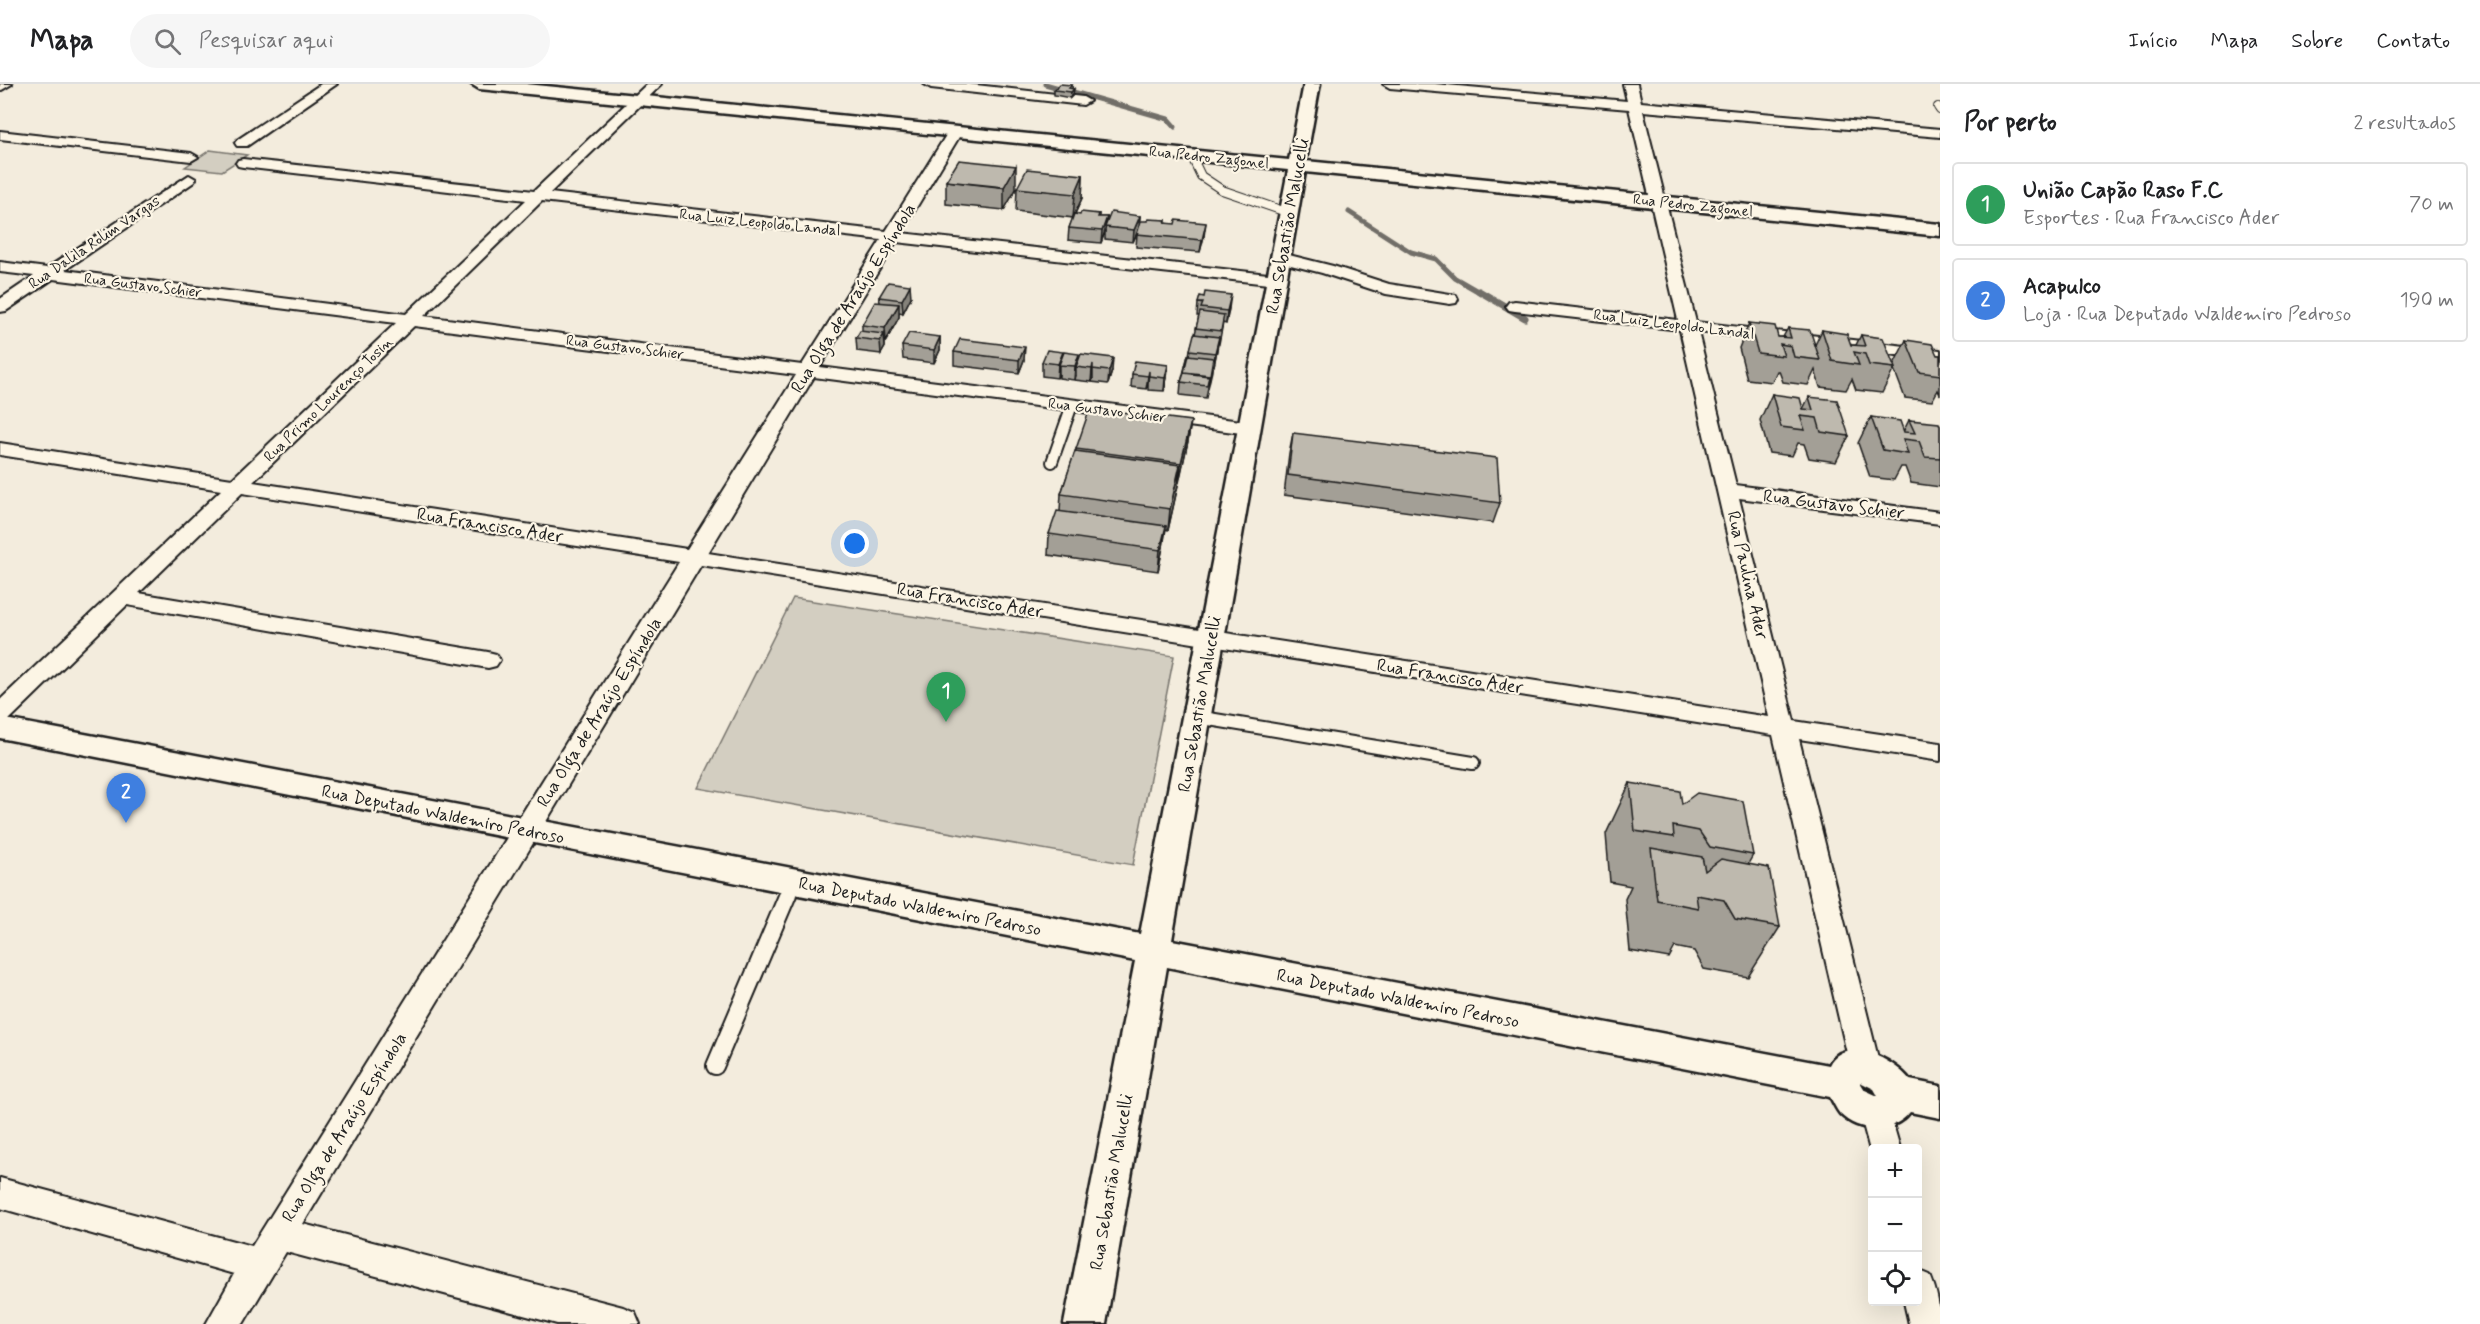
<!DOCTYPE html>
<html lang="pt">
<meta charset="utf-8">
<style>
:root{--surface:#fff;--page:#f6f6f6;--text:#202124;--muted:#757577;--line:#e0e0e0;--accent:#b45309}
body{margin:0;font-family:Mynerve,sans-serif;background:var(--page);color:var(--text)}
.controls{position:absolute;right:18px;bottom:18px;display:grid;overflow:hidden;border-radius:6px;box-shadow:0 6px 24px #0002}
.controls button{width:54px;height:54px;display:grid;place-items:center;padding:0;border:0;border-bottom:2px solid var(--line);background:var(--surface);color:var(--text);font:30px sans-serif}
.you{position:absolute;left:855px;top:460px;width:21px;height:21px;margin:-15px;border:4px solid #fff;border-radius:50%;background:#1a73e8;box-shadow:0 0 0 9px #1a73e833}
.badge{display:grid;place-items:center;width:39px;height:39px;border-radius:50%;background:var(--accent);color:#fff;font-size:20px;font-weight:700}
.pin{position:absolute;translate:-50% -50px;filter:drop-shadow(0 2px 3px #0008)}
.pin::after{content:'';position:absolute;top:32px;width:21px;height:18px;background:inherit;clip-path:polygon(0 0,100% 0,50% 100%)}
.list{margin:0;padding:0;list-style:none}
h2{display:flex;justify-content:space-between;align-items:center;height:78px;margin:0;padding:0 24px;font-size:26px}
h2 small{font-size:20px;font-weight:400;color:var(--muted)}
.list li{display:grid;grid-template-columns:39px 1fr auto;gap:18px;align-items:center;box-sizing:border-box;height:84px;margin:0 12px 12px;padding:0 12px;border:2px solid var(--line);border-radius:6px}
.list b{display:block;font-size:22px;white-space:nowrap}
.list p{margin:0;font-size:20px;white-space:nowrap;color:var(--muted)}
.list em{font-size:20px;font-style:normal;color:var(--muted)}
.icon{flex:none;width:33px;height:33px;fill:none;stroke:currentColor;stroke-width:2;stroke-linecap:round;stroke-linejoin:round}
.map{position:relative;flex:none;width:1940px;height:1240px;overflow:hidden}
header{display:flex;align-items:center;gap:36px;box-sizing:border-box;height:84px;padding:0 30px;background:var(--surface);border-bottom:2px solid var(--line)}
header strong{font-size:28px}
nav{display:flex;gap:33px;margin-inline-start:auto;font-size:21px}
.search{width:420px;height:54px;background:var(--page);display:flex;align-items:center;gap:15px;box-sizing:border-box;padding:0 21px;border-radius:33px;color:var(--muted);font-size:22px}
main{display:flex}
aside{flex:1;background:var(--surface)}
.map>svg:first-child{display:block}
.green{fill:#d3cec1;stroke:#78756e;stroke-width:1.5}
.lines{fill:none;stroke-linecap:round;stroke-linejoin:round}
.stream-far1{stroke:#716e68;stroke-width:5}
.stream{stroke:#716e68;stroke-width:7}
.service-far3-casing{stroke:#1c1c1c;stroke-width:10}
.service-far2-casing{stroke:#1c1c1c;stroke-width:14}
.service-far1-casing{stroke:#1c1c1c;stroke-width:16}
.service-casing{stroke:#1c1c1c;stroke-width:20}
.minor-casing{stroke:#1c1c1c;stroke-width:4}
.tertiary-casing{stroke:#1c1c1c;stroke-width:5}
.service-far3{stroke:#fcf5e5;stroke-width:8}
.service-far2{stroke:#fcf5e5;stroke-width:10}
.service-far1{stroke:#fcf5e5;stroke-width:12}
.service{stroke:#fcf5e5;stroke-width:16}
.minor{fill:#fcf5e5;fill-rule:evenodd}
.tertiary{fill:#fcf5e5;fill-rule:evenodd}
.wall{fill:#a39f96;stroke:#1c1c1c;stroke-width:1.5}
.shaded-wall{fill:#85827a;stroke:#1c1c1c;stroke-width:1.5}
.building{fill:#beb9ae;stroke:#1c1c1c;stroke-width:1.5}
.labels{text-anchor:middle;stroke-width:4.5;stroke-linejoin:round;paint-order:stroke}
.far-street-label{font-size:15px;fill:#1c1c1c;stroke:#fcf5e5}
.street-label{font-size:18px;fill:#1c1c1c;stroke:#fcf5e5}
</style>
<header>
<strong>Mapa</strong>
<div class="search"><svg class="icon" aria-label="search" viewBox="0 0 24 24"><circle cx="10" cy="10" r="6"/><path d="M15 15l6 6"/></svg>Pesquisar aqui</div>
<nav><a>Início</a><a>Mapa</a><a>Sobre</a><a>Contato</a></nav>
</header>
<main>
<div class="map">
<svg width="1940" height="1240" viewBox="0 0 1940 1240">
<rect width="100%" height="100%" fill="#f3ecdd"/>
<filter id="ink" filterUnits="userSpaceOnUse"><feTurbulence type="fractalNoise" baseFrequency=".0167" numOctaves="2"/><feDisplacementMap in="SourceGraphic" scale="12" xChannelSelector="R" yChannelSelector="G"/><feConvolveMatrix kernelMatrix="1 2 1 2 8 2 1 2 1" color-interpolation-filters="sRGB"/></filter>
<g filter="url(#ink)">
<!-- green -->
<g class="green">
<polygon points="210,66 247,71 222,87 185,83"/>
<polygon points="793,514 1174,572 1133,781 698,704"/>
</g>
<g class="lines">
<!-- stream-far1 -->
<g class="stream-far1">
<polyline points="1045,0 1168,35 1175,43"/>
<polyline points="1349,128 1411,168 1436,175 1455,194 1481,209"/>
</g>
<!-- stream -->
<polyline class="stream" points="1479,207 1525,234"/>
<!-- service-far3 casing -->
<g class="service-far3-casing">
<g id="service-far3">
<polyline points="1938,23 1940,26"/>
<polyline points="1191,71 1201,92 1222,106 1289,129"/>
</g>
</g>
<!-- service-far2 casing -->
<g class="service-far2-casing">
<polyline id="service-far2" points="1052,378 1072,321"/>
</g>
<!-- service-far1 casing -->
<g class="service-far1-casing">
<g id="service-far1">
<polyline points="1197,633 1473,679"/>
<polyline points="787,811 793,797"/>
</g>
</g>
<!-- service casing -->
<g class="service-casing">
<polyline id="service" points="715,982 788,810"/>
</g>
<!-- minor casing -->
<g class="minor-casing">
<g id="minor">
<polygon points="0,0 12,0 0,7"/>
<polygon points="321,0 337,0 247,62 237,62 235,59 237,56"/>
<path d="M647,0H662L550,109L886,147L948,48L955,44L962,48L901,149L1277,191L1285,196L1277,201L896,158L820,283L1249,338L1256,340L1259,344L1256,348L1249,350L814,293L708,469L1769,633L1680,246L1515,227L1509,226L1506,222L1509,218L1515,217L1678,236L1629,25L1390,4L1383,0H1435L1627,17L1623,0H1637L1641,18L1940,45V53L1643,27L1696,238L1940,266V276L1698,248L1736,401L1940,428V440L1739,414L1794,637L1940,659V677L1799,655L1880,982L1876,991L1865,995L1854,991L1850,982L1773,651L701,481L303,1140L623,1223L635,1228L640,1240H557L286,1168L243,1240H206L234,1190L0,1124V1094L252,1162L679,478L242,409L139,509L488,568L496,570L500,576L496,582L488,584L127,521L9,636L0,638V616L221,406L0,371V359L232,395L396,239L53,195L6,227L0,228V215L34,192L0,188V178L47,184L189,91L196,95L194,98L65,186L406,230L526,116L243,83L238,82L236,79L238,76L243,75L534,107ZM542,117L881,156L802,281L424,232ZM414,242L796,291L687,465L253,398Z"/>
<polygon points="924,0 967,0 1083,13 1090,17 1083,21 931,4"/>
<polygon points="0,47 191,69 198,73 191,77 0,55"/>
<polygon points="1281,169 1333,182 1389,200 1450,210 1456,211 1458,215 1456,219 1450,220 1386,210 1322,189 1275,177 1273,174 1275,171"/>
<polygon points="1876,1015 1887,1019 1900,1064 1872,1064 1872,1074 1860,1029 1865,1019"/>
<path d="M1918,1186L1930,1191C1937,1207 1940,1223 1940,1240H1909L1904,1218H1918Z"/>
</g>
</g>
<!-- tertiary casing -->
<g class="tertiary-casing">
<path id="tertiary" d="M471,0H526L1289,76L1304,0H1320L1306,77L1940,140V152L1305,88L1172,856L1829,981C1844,949 1895,976 1910,996L1940,1002V1034L1910,1028C1893,1050 1859,1049 1840,1030C1836,1025 1833,1018 1830,1013L1167,883L1106,1240H1064L1135,877L0,654V634L1140,850L1288,86L479,5ZM1860,998L1874,1005L1878,1012L1865,1006Z"/>
</g>
<!-- service-far3 -->
<use href="#service-far3" class="service-far3"/>
<!-- service-far2 -->
<use href="#service-far2" class="service-far2"/>
<!-- service-far1 -->
<use href="#service-far1" class="service-far1"/>
<!-- service -->
<use href="#service" class="service"/>
<!-- minor -->
<use href="#minor" class="minor"/>
<!-- tertiary -->
<use href="#tertiary" class="tertiary"/>
</g>
<!-- wall -->
<g class="wall">
<polygon points="1072,1 1073,11 1070,14 1054,11 1054,6"/>
<polygon points="1083,91 1082,114 1075,130 1099,130 1099,133 1107,133 1106,141 1140,132 1139,144 1133,158 1105,155 1105,147 1101,159 1068,156 1069,144 1073,134 1016,127 1017,104"/>
<polygon points="946,97 1016,105 1004,126 946,120"/>
<polygon points="1166,136 1166,139 1204,152 1200,168 1136,163 1137,150 1148,137"/>
<polygon points="879,213 911,213 903,229 899,228 899,233 886,257 885,257 885,263 881,270 857,267 856,254 862,247 862,241 880,218"/>
<polygon points="1198,219 1229,224 1226,240 1223,239 1219,260 1218,259 1214,282 1212,282 1206,314 1180,311 1181,298 1188,271 1189,271 1190,266 1195,250 1199,232 1197,232"/>
<polygon points="1749,239 1778,253 1783,253 1788,244 1815,261 1822,246 1851,261 1856,261 1861,251 1894,280 1906,256 1937,271 1940,271 1940,311 1938,306 1932,317 1905,314 1894,285 1882,309 1856,306 1852,295 1846,306 1820,303 1815,286 1808,301 1783,298 1779,287 1777,287 1772,298 1747,295 1739,264"/>
<polygon points="940,253 940,266 934,279 903,275 902,262"/>
<polygon points="954,268 1024,276 1019,289 954,281"/>
<polygon points="1062,272 1079,275 1112,287 1108,300 1092,298 1093,294 1091,298 1075,296 1076,291 1074,296 1059,294 1059,290 1057,294 1042,292 1042,278"/>
<polygon points="1168,281 1167,294 1164,307 1148,306 1148,300 1146,305 1131,303 1132,290"/>
<polygon points="1772,310 1803,325 1809,313 1849,352 1836,378 1809,374 1804,360 1798,359 1792,372 1769,369 1760,336"/>
<polygon points="1871,333 1904,346 1909,336 1940,342 1940,403 1911,399 1905,383 1901,383 1894,396 1870,393 1858,359"/>
<polygon points="1191,337 1188,357 1168,446 1166,445 1163,463 1158,487 1048,471 1049,450 1060,427 1061,410 1076,365"/>
<polygon points="1293,349 1500,419 1493,439 1284,411 1289,369"/>
<polygon points="1630,699 1682,720 1753,771 1748,780 1780,843 1748,893 1704,885 1694,867 1675,863 1669,874 1630,867 1625,815 1631,802 1610,798 1606,750"/>
</g>
<!-- shaded-wall -->
<g class="shaded-wall">
<polygon points="1074,5 1073,11 1070,14 1071,8"/>
<polygon points="1016,82 1016,105 1004,126 1004,103"/>
<polygon points="1083,91 1082,114 1073,134 1075,110"/>
<polygon points="1140,132 1139,144 1133,158 1134,146"/>
<polygon points="1107,133 1105,147 1101,159 1102,147"/>
<polygon points="1206,139 1204,152 1200,168 1202,156"/>
<polygon points="910,201 911,213 903,229 902,216"/>
<polygon points="1231,211 1229,224 1226,240 1227,227"/>
<polygon points="899,220 899,233 886,257 885,244"/>
<polygon points="884,250 885,263 881,270 880,257"/>
<polygon points="940,253 940,266 934,279 934,266"/>
<polygon points="1219,253 1217,266 1214,282 1215,269"/>
<polygon points="1025,263 1024,276 1019,289 1019,276"/>
<polygon points="1063,268 1062,281 1059,281 1059,290 1057,294 1058,280"/>
<polygon points="1079,270 1079,283 1076,283 1076,291 1074,296 1075,282"/>
<polygon points="1113,274 1112,287 1108,300 1109,287"/>
<polygon points="1213,274 1212,287 1208,304 1210,291"/>
<polygon points="1093,280 1093,294 1091,298 1092,285"/>
<polygon points="1168,281 1167,294 1164,307 1165,294"/>
<polygon points="1149,287 1148,300 1146,305 1148,292"/>
<polygon points="1191,337 1188,357 1179,399 1181,379"/>
<polygon points="1180,381 1178,401 1168,446 1170,425"/>
<polygon points="1166,442 1163,463 1158,487 1160,466"/>
</g>
<!-- building -->
<g class="building">
<polygon points="1060,0 1072,1 1069,4 1074,5 1071,8 1054,6"/>
<polygon points="959,76 1016,82 1004,103 946,97"/>
<polygon points="1027,85 1083,91 1075,110 1017,104"/>
<polygon points="1081,128 1099,130 1098,133 1107,133 1102,147 1069,144 1074,130 1080,131"/>
<polygon points="1111,128 1140,132 1134,146 1105,143"/>
<polygon points="1148,135 1166,136 1165,139 1175,140 1176,136 1206,139 1202,156 1137,150 1141,137 1148,137"/>
<polygon points="888,198 910,201 902,216 879,213"/>
<polygon points="1205,208 1231,211 1227,227 1201,224 1203,219 1198,219 1200,212 1204,213"/>
<polygon points="875,218 899,220 885,244 862,241"/>
<polygon points="1200,228 1224,231 1221,247 1196,244"/>
<polygon points="1749,239 1775,242 1778,253 1791,254 1788,244 1810,246 1820,276 1794,273 1791,262 1780,260 1784,272 1758,269"/>
<polygon points="1822,246 1847,250 1851,261 1865,262 1861,251 1883,254 1895,284 1869,281 1865,270 1854,268 1859,281 1832,277"/>
<polygon points="860,247 884,250 880,257 856,254"/>
<polygon points="909,249 940,253 934,266 902,262"/>
<polygon points="1194,250 1219,253 1215,269 1190,266"/>
<polygon points="960,255 1025,263 1019,276 954,268"/>
<polygon points="1906,256 1932,260 1937,271 1940,271 1940,291 1919,288"/>
<polygon points="1047,266 1063,268 1058,280 1042,278"/>
<polygon points="1064,268 1079,270 1075,282 1059,281"/>
<polygon points="1081,270 1113,274 1109,287 1093,285 1093,280 1092,285 1076,283"/>
<polygon points="1188,271 1213,274 1210,291 1184,288"/>
<polygon points="1135,277 1168,281 1165,294 1149,292 1149,287 1148,292 1132,290"/>
<polygon points="1184,289 1209,292 1207,301 1181,298"/>
<polygon points="1772,310 1800,314 1803,325 1813,326 1809,313 1837,316 1849,352 1821,348 1817,334 1800,332 1805,346 1781,343"/>
<polygon points="1090,324 1191,337 1181,379 1076,365"/>
<polygon points="1871,333 1900,337 1904,348 1915,349 1909,336 1939,339 1940,342 1940,374 1925,373 1919,357 1903,355 1908,370 1883,366"/>
<polygon points="1293,349 1497,374 1500,419 1288,391"/>
<polygon points="1075,367 1180,381 1170,425 1061,410"/>
<polygon points="1057,427 1166,442 1160,466 1049,450"/>
<polygon points="1630,699 1680,707 1682,720 1697,709 1743,717 1753,771 1710,763 1699,747 1673,742 1674,753 1635,747"/>
<polygon points="1651,764 1702,773 1705,787 1721,775 1769,784 1780,843 1735,835 1724,816 1696,811 1698,824 1657,816"/>
</g>
</g>
<g class="labels">
<!-- far-street labels -->
<g class="far-street-label">
<text transform="translate(1209 73) rotate(6)" y="5">Rua Pedro Zagonel</text>
<text transform="translate(1693 121) rotate(6)" y="5">Rua Pedro Zagonel</text>
<text transform="translate(760 138) rotate(6)" y="5">Rua Luiz Leopoldo Landal</text>
<text transform="translate(94 158) rotate(-34)" y="5">Rua Dalila Rolim Vargas</text>
<text transform="translate(143 201) rotate(7)" y="5">Rua Gustavo Schier</text>
<text transform="translate(1674 240) rotate(7)" y="5">Rua Luiz Leopoldo Landal</text>
<text transform="translate(625 263) rotate(7)" y="5">Rua Gustavo Schier</text>
<text transform="translate(328 315) rotate(-44)" y="5">Rua Primo Lourenço Tosin</text>
<text transform="translate(1107 326) rotate(7)" y="5">Rua Gustavo Schier</text>
</g>
<!-- street labels -->
<g class="street-label">
<text transform="translate(1287 142) rotate(-80)" y="6">Rua Sebastião Malucelli</text>
<text transform="translate(853 214) rotate(-58)" y="6">Rua Olga de Araújo Espíndola</text>
<text transform="translate(1834 420) rotate(7)" y="6">Rua Gustavo Schier</text>
<text transform="translate(490 441) rotate(9)" y="6">Rua Francisco Ader</text>
<text transform="translate(1748 491) rotate(77)" y="6">Rua Paulina Ader</text>
<text transform="translate(970 516) rotate(9)" y="6">Rua Francisco Ader</text>
<text transform="translate(1450 592) rotate(9)" y="6">Rua Francisco Ader</text>
<text transform="translate(1199 620) rotate(-80)" y="6">Rua Sebastião Malucelli</text>
<text transform="translate(599 628) rotate(-58)" y="6">Rua Olga de Araújo Espíndola</text>
<text transform="translate(443 730) rotate(11)" y="6">Rua Deputado Waldemiro Pedroso</text>
<text transform="translate(920 822) rotate(11)" y="6">Rua Deputado Waldemiro Pedroso</text>
<text transform="translate(1398 914) rotate(11)" y="6">Rua Deputado Waldemiro Pedroso</text>
<text transform="translate(344 1043) rotate(-58)" y="6">Rua Olga de Araújo Espíndola</text>
<text transform="translate(1111 1098) rotate(-80)" y="6">Rua Sebastião Malucelli</text>
</g>
</g>
</svg>
<div class="controls">
<button>+</button>
<button>−</button>
<button><svg class="icon" aria-label="locate" viewBox="0 0 24 24"><circle cx="12" cy="12" r="6"/><path d="M12 2v4M12 18v4M2 12h4M18 12h4"/></svg></button>
</div>
<div class="you"></div>
<div class="pin badge" style="left:946px;top:638px;background:#2e9e5b">1</div>
<div class="pin badge" style="left:126px;top:739px;background:#3f7fe0">2</div>
</div>
<aside>
<h2>Por perto<small>2 resultados</small></h2>
<ul class="list">
<li><span class="badge" style="background:#2e9e5b">1</span><div><b>União Capão Raso F.C</b><p>Esportes · Rua Francisco Ader</p></div><em>70 m</em></li>
<li><span class="badge" style="background:#3f7fe0">2</span><div><b>Acapulco</b><p>Loja · Rua Deputado Waldemiro Pedroso</p></div><em>190 m</em></li>
</ul>
</aside>
</main>
